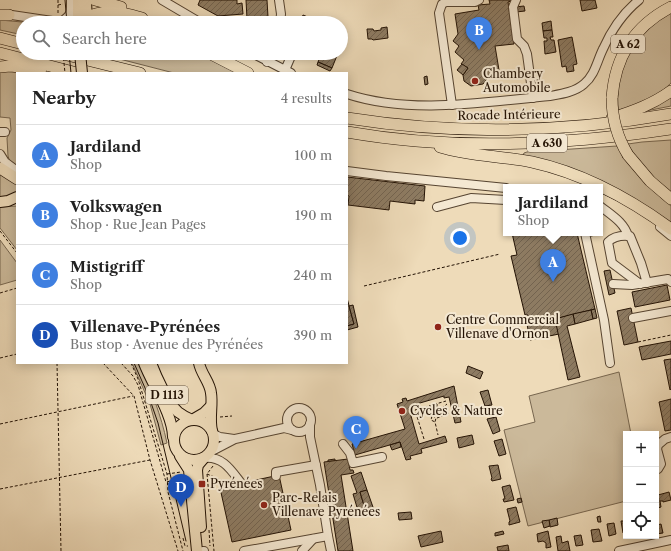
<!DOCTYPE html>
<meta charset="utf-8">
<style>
:root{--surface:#fff;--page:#f6f6f6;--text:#222;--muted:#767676;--line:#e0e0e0;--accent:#8f2418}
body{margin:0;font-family:"Libre Caslon Text",serif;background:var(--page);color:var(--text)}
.controls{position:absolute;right:12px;bottom:12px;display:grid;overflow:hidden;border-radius:0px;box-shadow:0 2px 10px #0003}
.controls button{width:36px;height:36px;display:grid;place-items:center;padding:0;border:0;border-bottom:1px solid var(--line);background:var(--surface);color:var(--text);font:20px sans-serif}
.you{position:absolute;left:460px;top:238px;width:14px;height:14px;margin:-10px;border:3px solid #fff;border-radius:50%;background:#1a73e8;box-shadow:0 0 0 6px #1a73e833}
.badge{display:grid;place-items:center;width:26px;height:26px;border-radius:50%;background:var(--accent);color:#fff;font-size:13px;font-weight:700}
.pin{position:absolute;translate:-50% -33px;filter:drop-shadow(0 1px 2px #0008)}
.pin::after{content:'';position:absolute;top:21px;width:14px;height:12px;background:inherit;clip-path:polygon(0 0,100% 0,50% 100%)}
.popup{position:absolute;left:503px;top:184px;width:100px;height:52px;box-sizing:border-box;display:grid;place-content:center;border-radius:0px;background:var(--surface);filter:drop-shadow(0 1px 3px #0005);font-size:13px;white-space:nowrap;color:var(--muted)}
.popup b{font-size:15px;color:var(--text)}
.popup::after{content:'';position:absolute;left:50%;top:100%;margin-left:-8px;border:8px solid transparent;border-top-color:var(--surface)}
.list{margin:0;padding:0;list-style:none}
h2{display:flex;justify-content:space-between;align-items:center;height:52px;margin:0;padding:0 16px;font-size:17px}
h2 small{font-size:13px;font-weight:400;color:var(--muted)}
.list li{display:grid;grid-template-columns:26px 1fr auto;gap:12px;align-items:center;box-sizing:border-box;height:60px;padding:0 16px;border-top:1px solid var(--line)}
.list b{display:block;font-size:15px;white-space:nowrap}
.list p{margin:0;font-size:13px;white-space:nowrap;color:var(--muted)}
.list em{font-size:13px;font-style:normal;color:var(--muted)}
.icon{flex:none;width:22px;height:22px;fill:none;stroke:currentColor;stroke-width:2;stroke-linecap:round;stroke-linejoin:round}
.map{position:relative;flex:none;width:671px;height:551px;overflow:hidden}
.search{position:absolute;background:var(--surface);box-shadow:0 2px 10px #0003;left:16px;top:16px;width:332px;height:44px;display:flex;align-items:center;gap:10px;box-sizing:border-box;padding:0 14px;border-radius:22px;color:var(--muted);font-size:15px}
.panel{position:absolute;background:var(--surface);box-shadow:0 2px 10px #0003;left:16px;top:72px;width:332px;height:292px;border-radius:0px}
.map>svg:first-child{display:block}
.green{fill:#cbb99a;stroke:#77664f}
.building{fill:url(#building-hatch);stroke:#231204}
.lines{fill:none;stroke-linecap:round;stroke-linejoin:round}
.minor-casing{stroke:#564431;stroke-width:10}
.major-casing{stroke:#231204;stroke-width:12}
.highway-casing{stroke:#231204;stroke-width:12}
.path{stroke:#231204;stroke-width:1;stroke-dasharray:3 2;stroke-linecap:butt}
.minor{stroke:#f4e8d2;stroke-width:8}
.major{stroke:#eedbb9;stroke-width:10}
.highway{stroke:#eedbb9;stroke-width:11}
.tram{stroke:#231204;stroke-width:1}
.major-bridge-casing{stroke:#231204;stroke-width:12;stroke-linecap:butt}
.highway-bridge-casing{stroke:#231204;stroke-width:12;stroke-linecap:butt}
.path-bridge{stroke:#231204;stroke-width:1;stroke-dasharray:3 2;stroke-linecap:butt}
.major-bridge{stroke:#eedbb9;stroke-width:10}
.highway-bridge{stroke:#eedbb9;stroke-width:11}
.poi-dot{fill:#8f2418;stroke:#f4e8d2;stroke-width:1.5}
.labels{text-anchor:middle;stroke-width:4;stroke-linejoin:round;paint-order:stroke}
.shield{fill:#f4e8d2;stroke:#625242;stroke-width:1}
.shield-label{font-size:11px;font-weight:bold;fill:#231204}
.poi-label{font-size:12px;fill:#231204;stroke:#f4e8d2;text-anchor:start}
.street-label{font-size:12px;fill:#231204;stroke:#f4e8d2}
</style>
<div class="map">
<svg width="671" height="551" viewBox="0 0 671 551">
<defs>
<pattern id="building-hatch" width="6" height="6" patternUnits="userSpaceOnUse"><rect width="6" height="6" fill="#8d7b62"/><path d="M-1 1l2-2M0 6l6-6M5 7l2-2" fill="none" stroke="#73634f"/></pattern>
</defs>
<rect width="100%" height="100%" fill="#eedbb9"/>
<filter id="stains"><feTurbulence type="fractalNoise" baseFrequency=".005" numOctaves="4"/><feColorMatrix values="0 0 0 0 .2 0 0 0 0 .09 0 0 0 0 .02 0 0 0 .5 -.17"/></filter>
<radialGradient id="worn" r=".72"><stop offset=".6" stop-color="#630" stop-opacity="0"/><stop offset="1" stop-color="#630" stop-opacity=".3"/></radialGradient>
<!-- green -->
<g class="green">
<path d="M671,12V83C660,95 634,108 618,110C616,78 625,51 648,28C654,22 664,17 671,12Z"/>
<polygon points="110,14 142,23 93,23 93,19"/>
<polygon points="0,20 33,23 23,23 23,35 0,30"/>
<polygon points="100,53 201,53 241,73 174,73 100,54"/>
<polygon points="0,71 34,73 17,73 17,169 11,165 8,156 7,138 11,130 10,118 0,117"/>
<polygon points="671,95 671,106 646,111 664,101"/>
<polygon points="671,140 671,195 665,190 635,157 628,144 642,142"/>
<path d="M617,146C633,170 648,188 671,206V227L523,155L524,153L527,152Z"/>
<polygon points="0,171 17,182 17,193 14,195 0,198"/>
<polygon points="17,206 17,250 0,228 0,207"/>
<polygon points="0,240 17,263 17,280 0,285"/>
<path d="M132,363H139C151,389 161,415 167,443L161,445L150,404Z"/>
<polygon points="619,372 631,434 626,434 626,501 528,526 504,430 535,422 529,396"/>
</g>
<!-- building -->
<g class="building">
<polygon points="200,0 237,0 237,4 242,3 243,14 218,16 198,5"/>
<polygon points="246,0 267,0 268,17 247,19"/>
<polygon points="489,0 514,0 508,2 514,44 495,46 500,76 493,71 483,84 471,86 464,81 463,75 468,68 461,64 464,60 455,52 459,46 453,41 458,34 455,14 479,10 478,5 490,4"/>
<polygon points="580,0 595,0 597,8 582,11"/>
<polygon points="524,6 525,11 516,12 515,7"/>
<polygon points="303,15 322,23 300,23"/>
<polygon points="256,20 266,23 255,23"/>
<polygon points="551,21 552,30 543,31 542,23"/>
<polygon points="387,27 388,38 373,40 372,39 368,39 367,29 373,29 374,31 381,30 381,28"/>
<polygon points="552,30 553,37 550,37 551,40 554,40 556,52 545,54 544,41 547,41 547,38 544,38 543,31"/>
<polygon points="572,37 577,64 573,65 574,71 567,72 566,66 562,67 558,40"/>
<polygon points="316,53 330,53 329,56 326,54 324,56"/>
<polygon points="330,53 338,53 332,68 318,62 321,55 324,56 326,54 329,56"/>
<polygon points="318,62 332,68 330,71 317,65"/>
<polygon points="462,64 468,68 463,75 457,70"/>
<polygon points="427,76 428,84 425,85 424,77"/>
<polygon points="347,177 425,186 424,201 415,200 415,204 390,201 389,210 348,205 349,196 347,195"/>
<polygon points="512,233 577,233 595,309 555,319 559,334 530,340 526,319 529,319 528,315 525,315 511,256 517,255"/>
<polygon points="590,233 600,233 600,234 591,236"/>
<polygon points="610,270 615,293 609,295 604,271"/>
<polygon points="667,285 670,300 635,307 632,292"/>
<polygon points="347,298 354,324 347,326"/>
<polygon points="353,305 358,327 347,330 347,326 354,324 349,306"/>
<polygon points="631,308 638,342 624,345 617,311"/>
<polygon points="595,309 597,318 593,319 591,310"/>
<polygon points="591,310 593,319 575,324 573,314"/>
<polygon points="573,314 575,324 567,326 580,377 568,380 555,319"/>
<polygon points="671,341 671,354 642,360 639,347"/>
<polygon points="671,359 671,389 670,390 664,360"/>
<polygon points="468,366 483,372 480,379 466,373"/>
<polygon points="454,386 461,422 455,423 449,397 444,398 444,396 413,405 414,408 409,409 419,444 445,436 447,442 421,449 422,453 410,456 411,459 406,460 400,442 355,455 352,444 405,429 397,404 403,402 402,399 406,398 407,401"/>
<polygon points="488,390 492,405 485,406 480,392"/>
<polygon points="671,399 671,430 665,431 659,402"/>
<polygon points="496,417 500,431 493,434 487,419"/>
<polygon points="472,435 474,444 459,448 457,438"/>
<polygon points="502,439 506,454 499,456 494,441"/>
<polygon points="400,442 401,447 392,450 390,445"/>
<polygon points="335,459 335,461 328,462 328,460"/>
<polygon points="348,459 350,470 353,470 354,473 341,475 353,551 338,551 324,462"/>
<polygon points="498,465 501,479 492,481 491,479 492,478 489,466"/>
<polygon points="361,472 367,490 360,492 366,512 359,514 353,494 357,493 351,476"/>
<polygon points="279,475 291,530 232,542 220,488"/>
<polygon points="510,485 514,500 504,502 503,499 505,499 502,487"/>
<polygon points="367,490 374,510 366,512 360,492"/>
<polygon points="669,492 671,500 663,502 663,501 660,501 661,507 658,508 657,502 659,501 658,495"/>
<polygon points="521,498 522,502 518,503 517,499"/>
<polygon points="516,507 520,522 509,525 509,522 510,521 507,509"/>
<polygon points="411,512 412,519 399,520 398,513"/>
<polygon points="600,516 601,522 598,522 597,517"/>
<polygon points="557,518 558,525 550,527 549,520"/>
<polygon points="549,520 550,526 544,528 542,521"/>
<polygon points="621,521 624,521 626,532 623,533"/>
<polygon points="614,523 616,534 609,536 607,524"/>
<polygon points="656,523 657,525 661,524 663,533 656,534"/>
<polygon points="599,529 602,541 593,542 591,530"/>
<polygon points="441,531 443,542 421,547 418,536"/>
<polygon points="503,531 504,534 495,536 495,533"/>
<polygon points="548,531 551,547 546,548 546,543 543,541 538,542 537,534"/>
<polygon points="581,535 583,545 576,546 574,536"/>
<polygon points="561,536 562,543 568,541 570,551 558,551 556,537"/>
<polygon points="508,545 509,551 498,551 497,547"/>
</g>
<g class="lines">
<!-- minor casing -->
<g class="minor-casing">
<g id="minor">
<polyline points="162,0 201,23"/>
<polyline points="279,0 281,14 280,23"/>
<polyline points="516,0 513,7 517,39 524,46 527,54 533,98"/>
<polyline points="5,14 59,22 78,20 79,23"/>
<path d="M62,21C72,15 71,11 71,0"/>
<polyline points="252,53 291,73"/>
<polyline points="267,62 271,53"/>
<polyline points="285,70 292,54"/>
<path d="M347,94C411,115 484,102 550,96C561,94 575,92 584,84C595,75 597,61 603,49C611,31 623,13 639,0"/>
<polyline points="452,105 439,13 442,4 446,2 475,2 479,0"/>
<polyline points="0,132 5,132"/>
<polyline points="0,154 5,162 17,171"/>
<polyline points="347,171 386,176 506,188"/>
<path d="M600,206C611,215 624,222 628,236"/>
<polyline points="437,207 471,198 506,200"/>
<polyline points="660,227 671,236"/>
<polyline points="585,233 604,320 610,363"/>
<polyline points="613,284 632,285 668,279 671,282"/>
<path d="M640,284L612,263L608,242C614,236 621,235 630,236L641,263L647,283"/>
<polyline points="633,318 671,311"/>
<circle cx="299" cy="420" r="12"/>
<polyline points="213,434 220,437 234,439"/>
<polyline points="343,444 350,453 353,463 382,457"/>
<polyline points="212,451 235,439 284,428 292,430"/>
<path d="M204,458C223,456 231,470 241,483"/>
<polyline points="658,469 661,464 657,449 658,445 665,439 671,437"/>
<polyline points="276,476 276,472 316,465"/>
<polyline points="328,536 331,551"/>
<polyline points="203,551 204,551"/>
<polyline points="244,551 328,536 320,485 310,437 310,424"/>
<polyline points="302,551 313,539"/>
<polyline points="619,551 671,540"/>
</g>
</g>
<!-- major casing -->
<g class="major-casing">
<g id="major">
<polyline points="78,0 78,23"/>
<polyline points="86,0 87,23"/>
<polyline points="0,202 8,201 17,197"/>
<path d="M144,363C152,384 173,415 173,437"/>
<path d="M151,363C156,376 168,403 178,412C182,415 187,418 192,420L204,413L211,406"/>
<path d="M199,363C201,374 210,382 211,393C213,405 209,418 212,431"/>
<circle cx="194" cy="440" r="20"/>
<polyline points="180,456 189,470 197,551"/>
<polyline points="201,527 197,470 198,465 204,458"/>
</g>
</g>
<!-- highway casing -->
<g class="highway-casing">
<g id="highway">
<polyline points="95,0 121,7"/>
<polyline points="0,15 9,15"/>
<path d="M78,20C108,9 111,9 142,18"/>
<polyline points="0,38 23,44"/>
<polyline points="0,53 77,73"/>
<polyline points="59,53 140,73"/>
<polyline points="209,53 248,73"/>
<polyline points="0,67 10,66 41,69"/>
<path d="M612,98C615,56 634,26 671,7"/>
<path d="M347,118C455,135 564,133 671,114"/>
<path d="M612,118C634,111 653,104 671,91"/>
<path d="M347,132C455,151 564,145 671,129"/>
<path d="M440,147C469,156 502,156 532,162C582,173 630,199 671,229"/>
<polyline points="628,155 650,181 671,199"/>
<polyline points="0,168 17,179"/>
</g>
</g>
<!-- path -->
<g class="path">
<polyline points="58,0 58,14"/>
<polyline points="58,5 63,4"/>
<polyline points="0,231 17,253"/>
<polyline points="364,286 500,254"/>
<polyline points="0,293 17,288"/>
<polyline points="638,342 671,335"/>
<polyline points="0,358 17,354"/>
<polyline points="57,363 61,551"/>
<polyline points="103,363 134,396 150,460 178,551"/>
<polyline points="121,363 133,376 138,385 166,482 182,479"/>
<polyline points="131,363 138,379 167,474 168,492 183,551"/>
<polyline points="437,404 437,412"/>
<polyline points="430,406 432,415 436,418 435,422 438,435"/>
<polyline points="432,416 431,420 435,422"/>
<polyline points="436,416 437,412 447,404"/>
<polyline points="220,417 232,416"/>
<polyline points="437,418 449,413"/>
<polyline points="0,424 133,396"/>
<polyline points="424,439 415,410 446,401"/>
<polyline points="213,466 207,474 224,481 227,487"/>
<polyline points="167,474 181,472"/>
<polyline points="207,474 214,551"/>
<polyline points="178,481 180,492"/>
<polyline points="169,483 172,494"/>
<polyline points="0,489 150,460"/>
<polyline points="209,530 210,546"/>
<polyline points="183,538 185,546 188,546"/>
</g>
<!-- minor -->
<use href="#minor" class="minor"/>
<!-- major -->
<use href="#major" class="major"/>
<!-- highway -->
<use href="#highway" class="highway"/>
<!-- tram -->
<g class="tram">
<polyline points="65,0 67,23"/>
<polyline points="69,53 71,73"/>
<polyline points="134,363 149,397 158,423 186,541"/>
</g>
<!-- major-bridge casing -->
<g class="major-bridge-casing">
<polyline id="major-bridge" points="80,53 82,73"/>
</g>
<!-- highway-bridge casing -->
<g class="highway-bridge-casing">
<path id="highway-bridge" d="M612,98C612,119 617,137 628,155"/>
</g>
<!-- path-bridge -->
<polyline class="path-bridge" points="63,53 65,73"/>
<!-- major-bridge -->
<use href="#major-bridge" class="major-bridge"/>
<!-- highway-bridge -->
<use href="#highway-bridge" class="highway-bridge"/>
</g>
<!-- markers -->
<g class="poi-dot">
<circle cx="475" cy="81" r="4"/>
<circle cx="438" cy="327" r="4"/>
<circle cx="402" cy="411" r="4"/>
<rect x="198" y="480" width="8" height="8" rx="2"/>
<circle cx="264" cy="505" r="4"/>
</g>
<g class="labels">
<!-- shield labels -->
<g class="shield">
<rect x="611" y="35" width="34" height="18" rx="3"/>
<rect x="527" y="134" width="40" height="18" rx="3"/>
<rect x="146" y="386" width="42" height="18" rx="3"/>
</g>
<g class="shield-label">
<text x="628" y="48">A 62</text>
<text x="547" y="147">A 630</text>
<text x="167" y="399">D 1113</text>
</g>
<!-- poi labels -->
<g class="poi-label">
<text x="483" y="78">Chambery<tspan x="483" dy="14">Automobile</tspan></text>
<text x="446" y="324">Centre Commercial<tspan x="446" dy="14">Villenave d'Ornon</tspan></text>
<text x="410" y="415">Cycles &amp; Nature</text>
<text x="210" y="488">Pyrénées</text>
<text x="272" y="502">Parc-Relais<tspan x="272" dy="14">Villenave Pyrénées</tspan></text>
</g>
<!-- street labels -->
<g class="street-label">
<text transform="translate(509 115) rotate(-1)" y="4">Rocade Intérieure</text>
</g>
</g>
<rect width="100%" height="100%" filter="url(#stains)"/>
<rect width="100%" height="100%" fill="url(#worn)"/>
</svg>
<div class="controls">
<button>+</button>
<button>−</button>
<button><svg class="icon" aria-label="locate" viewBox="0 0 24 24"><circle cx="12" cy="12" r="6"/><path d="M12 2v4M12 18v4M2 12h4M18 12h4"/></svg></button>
</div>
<div class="you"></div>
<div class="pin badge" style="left:553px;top:282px;background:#3f7fe0">A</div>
<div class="popup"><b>Jardiland</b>Shop</div>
<div class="pin badge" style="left:479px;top:50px;background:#3f7fe0">B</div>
<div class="pin badge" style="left:356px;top:449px;background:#3f7fe0">C</div>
<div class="pin badge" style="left:181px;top:507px;background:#1a4fb4">D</div>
<div class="search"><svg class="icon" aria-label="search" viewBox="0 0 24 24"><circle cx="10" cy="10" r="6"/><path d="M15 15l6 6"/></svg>Search here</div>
<section class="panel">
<h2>Nearby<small>4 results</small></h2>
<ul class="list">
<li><span class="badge" style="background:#3f7fe0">A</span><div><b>Jardiland</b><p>Shop</p></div><em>100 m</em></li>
<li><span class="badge" style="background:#3f7fe0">B</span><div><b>Volkswagen</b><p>Shop · Rue Jean Pages</p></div><em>190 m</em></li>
<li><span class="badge" style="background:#3f7fe0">C</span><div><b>Mistigriff</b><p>Shop</p></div><em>240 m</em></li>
<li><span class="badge" style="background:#1a4fb4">D</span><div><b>Villenave-Pyrénées</b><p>Bus stop · Avenue des Pyrénées</p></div><em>390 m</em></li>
</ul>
</section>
</div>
